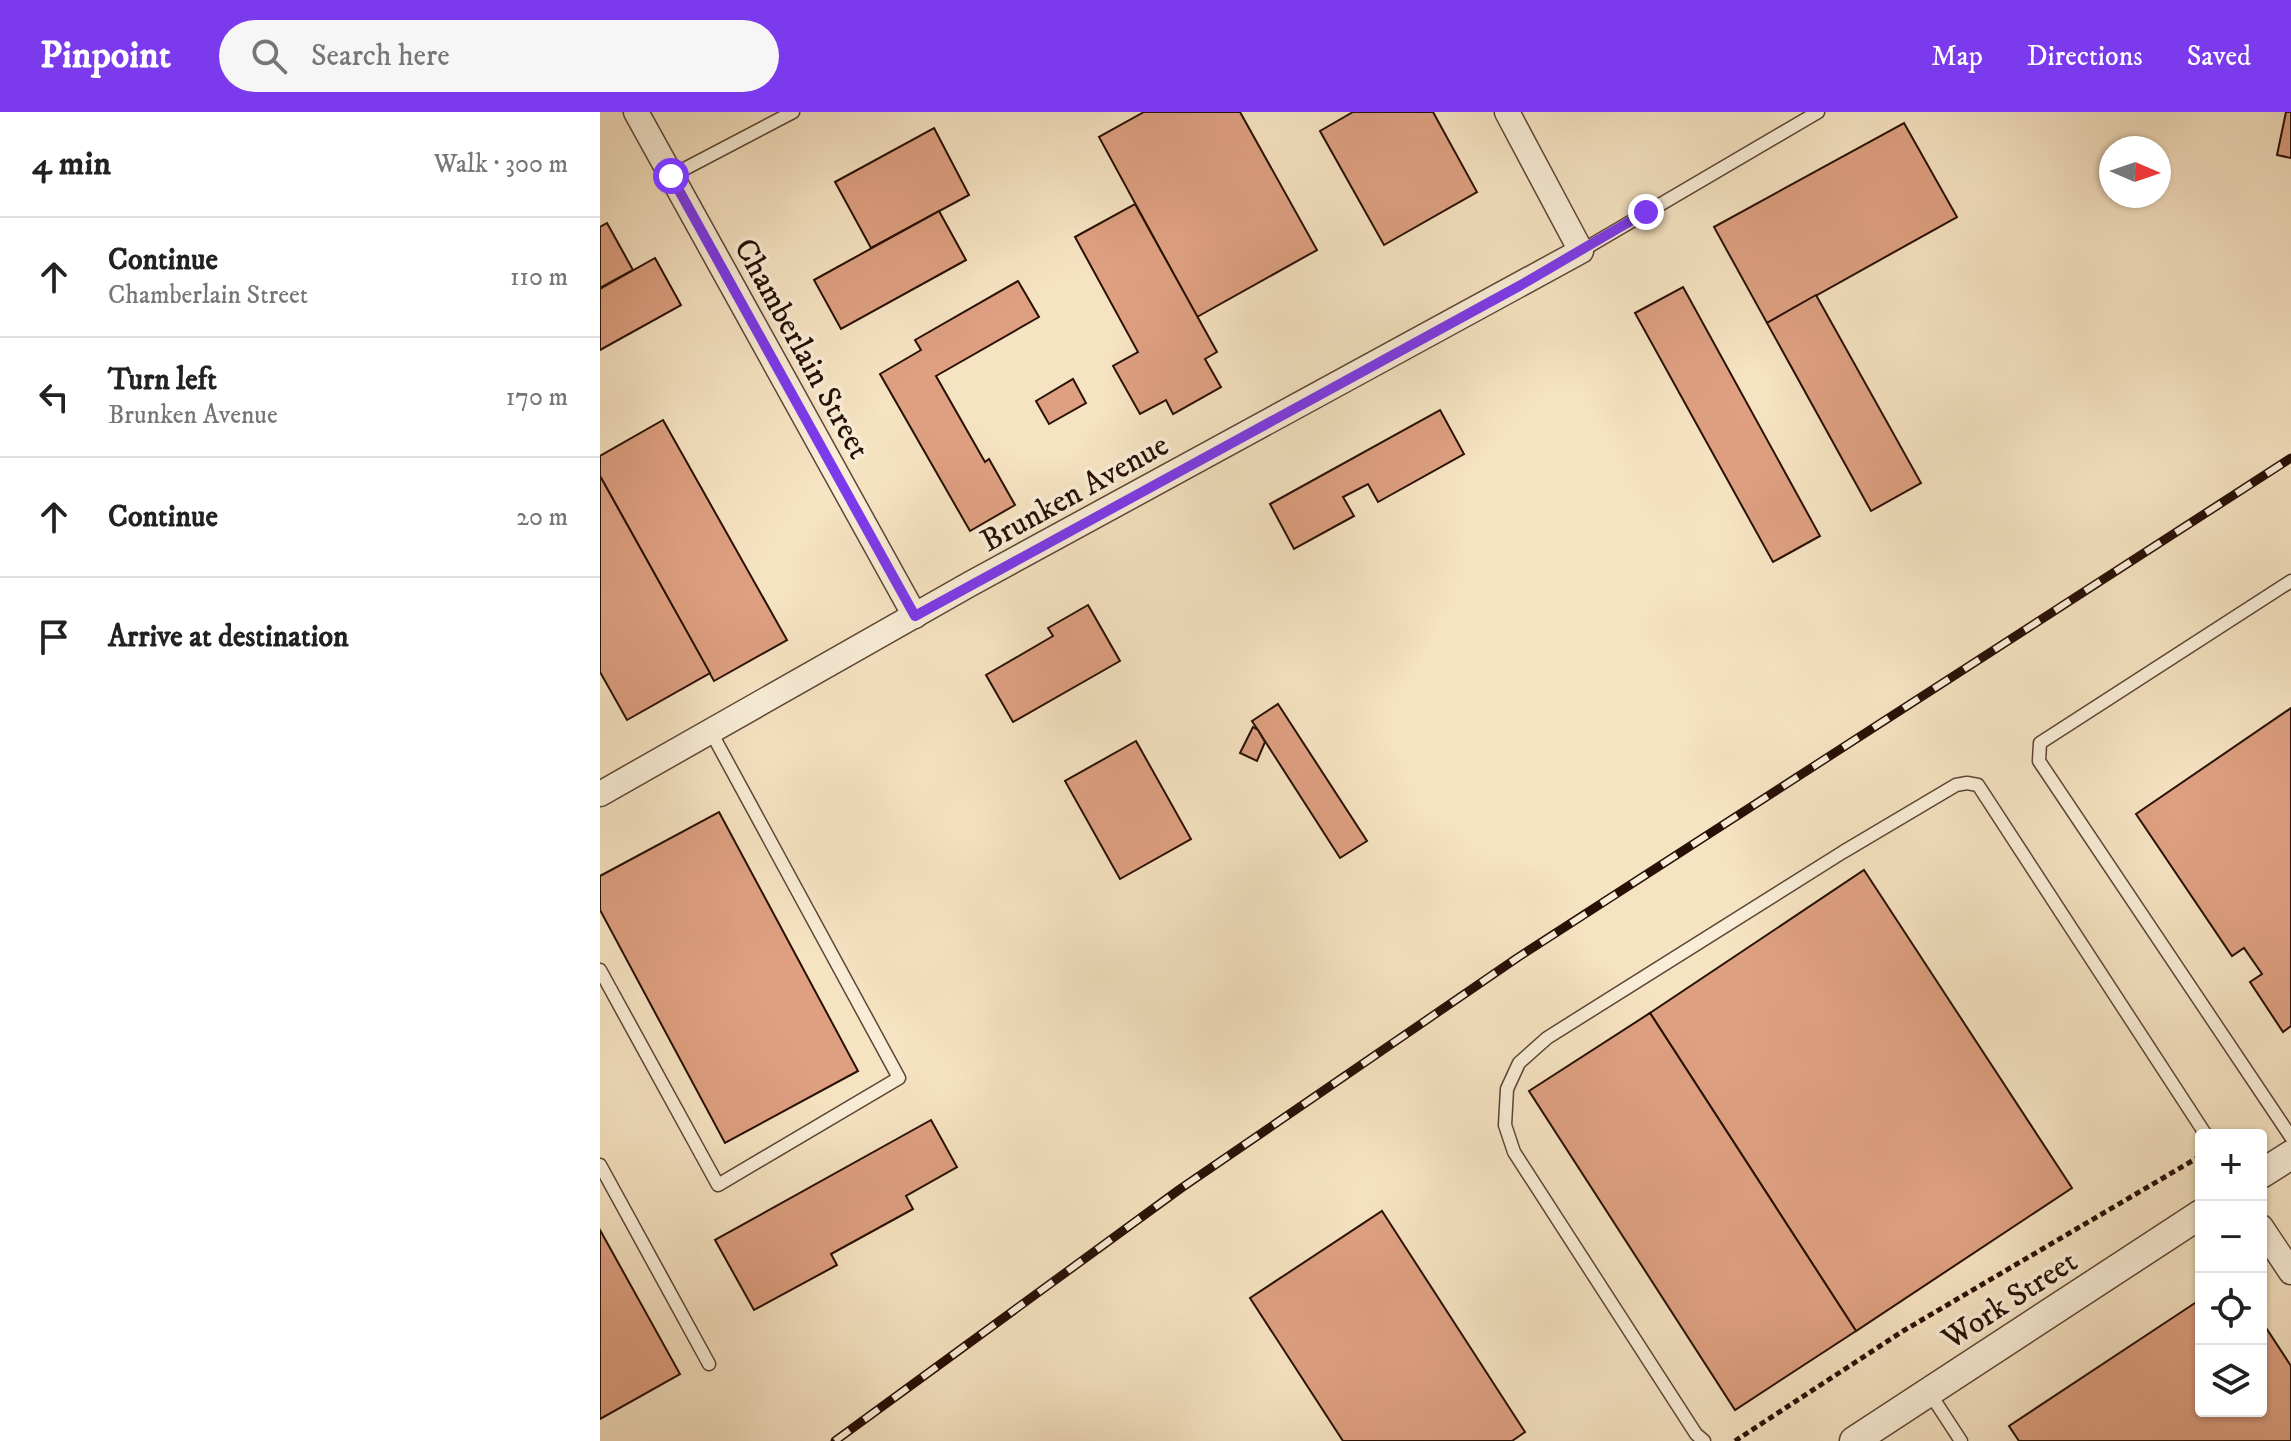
<!DOCTYPE html>
<meta charset="utf-8">
<style>
:root{--surface:#fff;--page:#f6f6f6;--text:#222;--muted:#767676;--line:#e0e0e0;--accent:#7c3aed}
body{margin:0;font-family:"IM FELL DW Pica",serif;background:var(--page);color:var(--text)}
.controls{position:absolute;right:24px;bottom:24px;display:grid;overflow:hidden;border-radius:8px;box-shadow:0 2px 6px #0004}
.controls button{width:72px;height:72px;display:grid;place-items:center;padding:0;border:0;border-bottom:2px solid var(--line);background:var(--surface);color:var(--text);font:40px sans-serif}
.compass{position:absolute;left:1499px;top:24px;width:72px;height:72px;border-radius:50%;background:var(--surface);box-shadow:0 2px 6px #0004;rotate:92deg}
.stop{position:absolute;width:24px;height:24px;margin:-18px;border:6px solid #7c3aed;border-radius:50%;background:#fff}
.stop.end{background:#7c3aed;border-color:#fff;box-shadow:0 2px 8px #0008}
.list{margin:0;padding:0;list-style:none}
h2{display:flex;justify-content:space-between;align-items:center;height:104px;margin:0;padding:0 32px;font-size:34px}
h2 small{font-size:26px;font-weight:400;color:var(--muted)}
.list li{display:grid;grid-template-columns:52px 1fr auto;gap:24px;align-items:center;box-sizing:border-box;height:120px;padding:0 32px;border-top:2px solid var(--line)}
.list b{display:block;font-size:30px;white-space:nowrap}
.list p{margin:0;font-size:26px;white-space:nowrap;color:var(--muted)}
.list em{font-size:26px;font-style:normal;color:var(--muted)}
.icon{flex:none;width:44px;height:44px;fill:none;stroke:currentColor;stroke-width:2;stroke-linecap:round;stroke-linejoin:round}
.map{position:relative;flex:none;width:1691px;height:1329px;overflow:hidden}
header{display:flex;align-items:center;gap:48px;box-sizing:border-box;height:112px;padding:0 40px;background:var(--accent);color:#fff}
header strong{font-size:38px}
nav{display:flex;gap:44px;margin-inline-start:auto;font-size:28px}
.search{width:560px;height:72px;background:var(--page);display:flex;align-items:center;gap:20px;box-sizing:border-box;padding:0 28px;border-radius:44px;color:var(--muted);font-size:30px}
main{display:flex}
aside{flex:1;background:var(--surface)}
.map>svg:first-child{display:block}
.building{fill:#dea081;stroke:#281005;stroke-width:2}
.lines{fill:none;stroke-linecap:round;stroke-linejoin:round}
.service-casing{stroke:#5c4534;stroke-width:15}
.minor-casing{stroke:#5c4534;stroke-width:27}
.tertiary-casing{stroke:#5c4534;stroke-width:31}
.path{stroke:#281005;stroke-width:5;stroke-dasharray:6 4;stroke-linecap:butt}
.service{stroke:#f9edd7;stroke-width:12}
.minor{stroke:#f9edd7;stroke-width:24}
.tertiary{stroke:#f9edd7;stroke-width:28}
.rail-casing{stroke:#281005;stroke-width:9}
.rail{stroke:#f9edd7;stroke-width:6;stroke-dasharray:18;stroke-linecap:butt}
.route{stroke:#7c3aed;stroke-width:10}
.labels{text-anchor:middle;stroke-width:7;stroke-linejoin:round;paint-order:stroke}
.street-label{font-size:32px;fill:#281005;stroke:#f9edd7}
</style>
<header>
<strong>Pinpoint</strong>
<div class="search"><svg class="icon" aria-label="search" viewBox="0 0 24 24"><circle cx="10" cy="10" r="6"/><path d="M15 15l6 6"/></svg>Search here</div>
<nav><a>Map</a><a>Directions</a><a>Saved</a></nav>
</header>
<main>
<aside>
<h2>4 min<small>Walk · 300 m</small></h2>
<ul class="list">
<li><svg class="icon" aria-label="ahead" viewBox="0 0 24 24"><path d="M12 20V5M6 11l6-6 6 6"/></svg><div><b>Continue</b><p>Chamberlain Street</p></div><em>110 m</em></li>
<li><svg class="icon" aria-label="left" viewBox="0 0 24 24"><path d="M17 20v-9H6M10 6l-5 5 5 5"/></svg><div><b>Turn left</b><p>Brunken Avenue</p></div><em>170 m</em></li>
<li><svg class="icon" aria-label="ahead" viewBox="0 0 24 24"><path d="M12 20V5M6 11l6-6 6 6"/></svg><div><b>Continue</b></div><em>20 m</em></li>
<li><svg class="icon" aria-label="arrive" viewBox="0 0 24 24"><path d="M6 21V4h12l-3 4 3 4H6"/></svg><div><b>Arrive at destination</b></div></li>
</ul>
</aside>
<div class="map">
<svg width="1691" height="1329" viewBox="0 0 1691 1329">
<rect width="100%" height="100%" fill="#f6e3c2"/>
<filter id="stains"><feTurbulence type="fractalNoise" baseFrequency=".0025" numOctaves="4"/><feColorMatrix values="0 0 0 0 .2 0 0 0 0 .09 0 0 0 0 .02 0 0 0 .5 -.17"/></filter>
<radialGradient id="worn" r=".72"><stop offset=".6" stop-color="#630" stop-opacity="0"/><stop offset="1" stop-color="#630" stop-opacity=".3"/></radialGradient>
<!-- building -->
<g class="building">
<polygon points="544,0 640,0 717,138 597,205 499,25"/>
<polygon points="753,0 833,0 877,80 784,133 720,19"/>
<polygon points="1686,0 1691,0 1691,46 1677,43"/>
<polygon points="1304,11 1357,105 1167,211 1114,115"/>
<polygon points="334,16 369,83 271,136 235,70"/>
<polygon points="535,92 617,240 605,247 621,275 573,302 566,288 540,302 513,254 538,240 475,125"/>
<polygon points="339,99 366,148 241,217 214,168"/>
<polygon points="7,111 33,158 0,176 0,115"/>
<polygon points="55,146 81,193 0,238 0,177"/>
<polygon points="418,169 439,205 336,264 385,350 389,347 415,393 370,419 280,262 321,238 315,228"/>
<polygon points="1083,175 1220,424 1173,450 1035,201"/>
<polygon points="1216,183 1321,371 1271,399 1167,211"/>
<polygon points="473,267 486,291 449,312 436,289"/>
<polygon points="840,298 864,342 778,390 768,372 743,385 754,404 694,437 670,392"/>
<polygon points="63,308 187,528 114,569 0,364 0,344"/>
<polygon points="0,364 110,561 27,608 0,560"/>
<polygon points="488,493 520,549 413,610 386,563 453,524 448,516"/>
<polygon points="678,592 767,729 740,746 652,609"/>
<polygon points="1691,596 1691,914 1683,920 1650,870 1662,862 1644,836 1632,844 1536,702"/>
<polygon points="653,615 658,618 665,630 657,649 640,641"/>
<polygon points="536,629 591,727 520,767 465,669"/>
<polygon points="119,700 258,959 125,1031 0,798 0,764"/>
<polygon points="1264,758 1472,1076 1256,1219 1050,901"/>
<polygon points="1050,901 1256,1219 1135,1298 929,979"/>
<polygon points="331,1008 357,1055 306,1084 313,1097 231,1142 237,1153 154,1198 115,1128"/>
<polygon points="782,1099 925,1320 912,1329 743,1329 650,1186"/>
<polygon points="0,1118 80,1262 0,1307"/>
<polygon points="1601,1187 1601,1299 1661,1299 1661,1208 1691,1254 1691,1329 1419,1329 1409,1314"/>
</g>
<g class="lines">
<!-- service casing -->
<g class="service-casing">
<g id="service">
<polyline points="71,64 193,0"/>
<polyline points="981,139 1218,0"/>
<polyline points="1691,469 1440,631 1439,649 1691,1025"/>
<polyline points="0,858 118,1073 299,966 111,620"/>
<polyline points="0,1053 109,1252"/>
<polyline points="1329,1280 1361,1329"/>
<polyline points="1104,1329 1096,1322 914,1040 905,1013 907,977 919,951 947,926 1243,740 1356,673 1367,671 1378,673 1606,1023"/>
</g>
</g>
<!-- minor casing -->
<g class="minor-casing">
<g id="minor">
<polyline points="36,0 315,504"/>
<polyline points="0,682 370,472 981,139 907,0"/>
<polyline points="1661,1115 1691,1160"/>
</g>
</g>
<!-- tertiary casing -->
<g class="tertiary-casing">
<g id="tertiary">
<polyline points="1661,1062 1691,1043"/>
<polyline points="1254,1329 1601,1102"/>
</g>
</g>
<!-- path -->
<polyline class="path" points="1135,1329 1303,1219 1597,1046"/>
<!-- service -->
<use href="#service" class="service"/>
<!-- minor -->
<use href="#minor" class="minor"/>
<!-- tertiary -->
<use href="#tertiary" class="tertiary"/>
<!-- rail casing -->
<g class="rail-casing">
<polyline id="rail" points="235,1329 580,1077 917,846 1691,346"/>
</g>
<!-- rail -->
<use href="#rail" class="rail"/>
</g>
<g class="lines">
<!-- route -->
<polyline class="route" points="71,64 315,504 921,173 1046,100"/>
</g>
<g class="labels">
<!-- street labels -->
<g class="street-label">
<text transform="translate(203 236) rotate(61)" y="11">Chamberlain Street</text>
<text transform="translate(474 380) rotate(-29)" y="11">Brunken Avenue</text>
<text transform="translate(1409 1187) rotate(-33)" y="11">Work Street</text>
</g>
</g>
<rect width="100%" height="100%" filter="url(#stains)"/>
<rect width="100%" height="100%" fill="url(#worn)"/>
</svg>
<div class="controls">
<button>+</button>
<button>−</button>
<button><svg class="icon" aria-label="locate" viewBox="0 0 24 24"><circle cx="12" cy="12" r="6"/><path d="M12 2v4M12 18v4M2 12h4M18 12h4"/></svg></button>
<button><svg class="icon" aria-label="layers" viewBox="0 0 24 24"><path d="M12 4l9 5-9 5-9-5zM3 14l9 5 9-5"/></svg></button>
</div>
<svg class="compass" viewBox="-18 -18 36 36"><path d="M0-13l5 13h-10z" fill="#e53935"/><path d="M0 13l5-13h-10z" fill="#767676"/></svg>
<div class="stop" style="left:71px;top:64px"></div>
<div class="stop end" style="left:1046px;top:100px"></div>
</div>
</main>
